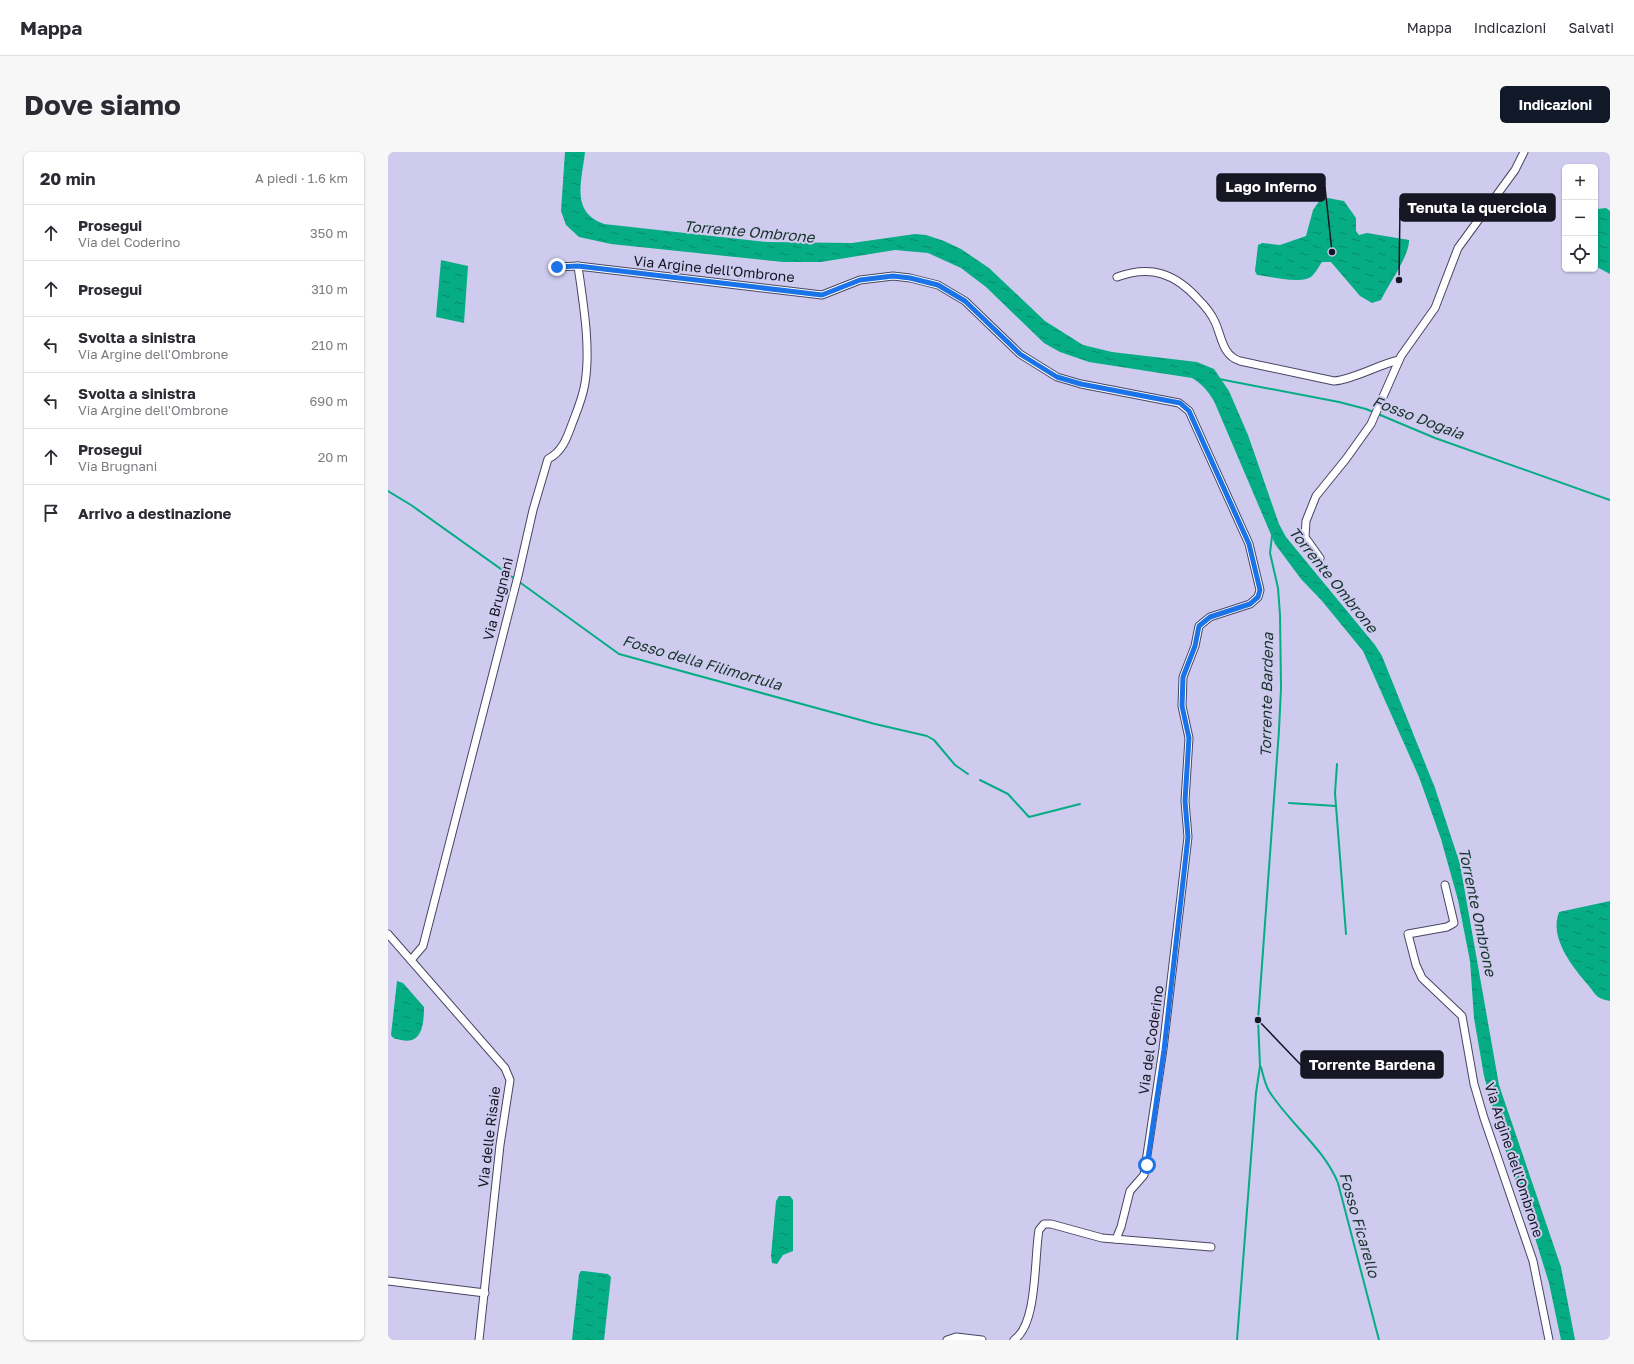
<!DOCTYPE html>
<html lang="it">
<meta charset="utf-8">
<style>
:root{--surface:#fff;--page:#f7f7f7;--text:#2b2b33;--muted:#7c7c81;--line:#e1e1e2;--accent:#111827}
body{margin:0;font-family:"Golos Text",sans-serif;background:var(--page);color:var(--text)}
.controls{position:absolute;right:12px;top:12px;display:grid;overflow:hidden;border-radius:6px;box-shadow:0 1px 3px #0004}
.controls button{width:36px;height:36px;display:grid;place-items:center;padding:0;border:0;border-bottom:1px solid var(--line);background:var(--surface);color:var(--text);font:20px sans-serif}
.stop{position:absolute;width:12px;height:12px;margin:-9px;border:3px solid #1a73e8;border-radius:50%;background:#fff}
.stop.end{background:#1a73e8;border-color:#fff;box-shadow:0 1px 4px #0008}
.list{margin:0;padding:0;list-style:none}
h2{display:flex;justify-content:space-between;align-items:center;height:52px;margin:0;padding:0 16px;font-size:17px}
h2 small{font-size:13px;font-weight:400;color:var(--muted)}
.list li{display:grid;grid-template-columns:26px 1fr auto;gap:12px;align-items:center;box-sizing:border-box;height:56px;padding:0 16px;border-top:1px solid var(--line)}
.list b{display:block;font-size:15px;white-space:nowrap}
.list p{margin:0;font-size:13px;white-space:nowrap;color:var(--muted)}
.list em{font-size:13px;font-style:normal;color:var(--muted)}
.icon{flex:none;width:22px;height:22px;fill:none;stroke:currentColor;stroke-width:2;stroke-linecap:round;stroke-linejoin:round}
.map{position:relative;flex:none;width:1222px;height:1188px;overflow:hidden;border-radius:6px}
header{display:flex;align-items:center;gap:24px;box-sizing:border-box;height:56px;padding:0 20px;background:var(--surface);border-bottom:1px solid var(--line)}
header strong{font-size:19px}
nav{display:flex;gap:22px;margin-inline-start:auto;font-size:14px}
.intro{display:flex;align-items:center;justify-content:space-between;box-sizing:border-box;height:96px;padding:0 24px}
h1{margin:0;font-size:28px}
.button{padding:10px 18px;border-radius:6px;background:var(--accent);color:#fff;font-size:14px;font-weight:700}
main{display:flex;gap:24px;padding:0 24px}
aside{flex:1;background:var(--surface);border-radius:6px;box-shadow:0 1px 3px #0004}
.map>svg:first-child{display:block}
.water{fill:url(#water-ripples)}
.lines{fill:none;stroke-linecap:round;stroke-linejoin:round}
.stream{stroke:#06ac84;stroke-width:2}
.minor-casing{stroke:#484563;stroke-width:9}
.minor{stroke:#fff;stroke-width:7}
.route{stroke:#1a73e8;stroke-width:5}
.labels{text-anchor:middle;stroke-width:4;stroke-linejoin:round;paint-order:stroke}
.street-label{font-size:14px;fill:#171623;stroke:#cecbef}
.water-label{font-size:15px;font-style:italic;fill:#18342a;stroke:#cecbef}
.leader{fill:none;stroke:#171623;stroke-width:1.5}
.callout-dot{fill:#171623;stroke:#cecbef;stroke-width:1.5}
.callout{fill:#171623;stroke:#171623;stroke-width:1.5}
.callout-label{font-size:15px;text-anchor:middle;font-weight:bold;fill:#fff}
</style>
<header>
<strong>Mappa</strong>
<nav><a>Mappa</a><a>Indicazioni</a><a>Salvati</a></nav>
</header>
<div class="intro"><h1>Dove siamo</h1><a class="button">Indicazioni</a></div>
<main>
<aside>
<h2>20 min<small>A piedi · 1.6 km</small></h2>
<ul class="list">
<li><svg class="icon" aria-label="ahead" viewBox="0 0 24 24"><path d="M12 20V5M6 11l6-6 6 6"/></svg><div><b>Prosegui</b><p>Via del Coderino</p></div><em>350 m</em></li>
<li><svg class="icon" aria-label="ahead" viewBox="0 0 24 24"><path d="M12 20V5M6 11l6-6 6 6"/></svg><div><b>Prosegui</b></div><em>310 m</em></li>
<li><svg class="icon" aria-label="left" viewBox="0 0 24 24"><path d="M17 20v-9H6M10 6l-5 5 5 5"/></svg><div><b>Svolta a sinistra</b><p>Via Argine dell'Ombrone</p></div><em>210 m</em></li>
<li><svg class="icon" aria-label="left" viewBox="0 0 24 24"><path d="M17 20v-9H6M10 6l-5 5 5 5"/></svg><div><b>Svolta a sinistra</b><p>Via Argine dell'Ombrone</p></div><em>690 m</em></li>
<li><svg class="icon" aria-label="ahead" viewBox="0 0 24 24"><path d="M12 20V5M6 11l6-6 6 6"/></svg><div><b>Prosegui</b><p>Via Brugnani</p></div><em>20 m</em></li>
<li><svg class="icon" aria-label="arrive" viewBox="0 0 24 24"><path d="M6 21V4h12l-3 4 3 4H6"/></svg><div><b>Arrivo a destinazione</b></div></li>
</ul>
</aside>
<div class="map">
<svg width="1222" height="1188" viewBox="0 0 1222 1188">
<defs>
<pattern id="water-ripples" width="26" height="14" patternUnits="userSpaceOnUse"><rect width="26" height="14" fill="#06ac84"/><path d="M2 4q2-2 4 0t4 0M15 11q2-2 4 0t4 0" fill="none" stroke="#068b6c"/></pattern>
</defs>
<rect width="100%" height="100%" fill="#cecbef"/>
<!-- water -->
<g class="water">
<path d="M177,0H197C194,29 182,60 216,72L379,90L464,91L527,82L538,83L556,89L573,97L601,116L657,169L695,193L724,200L809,210L826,217L841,239L860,283L891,372L898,385L987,493L994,504L1047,636L1072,712L1111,933L1173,1115L1187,1188H1173L1161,1131L1148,1089L1113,985L1096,924L1086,866L1082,809L1070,748L1053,687L1031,625L975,499L934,449L913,427L887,392L826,249C820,239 814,232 804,226L701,210L672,200L656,191L598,135L573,116L540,101L507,98L433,110H395L223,92L191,85L178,73L173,59Z"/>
<path d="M934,45L956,49L968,66V79L971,83L979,81L1021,88C1022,103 1000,133 993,148L984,151L972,144L943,110H934C931,114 928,120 925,123C916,134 881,124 869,123L867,119L870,93L874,91L892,93L918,84L925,58Z"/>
<polygon points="1218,56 1222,59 1222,122 1207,114 1207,60 1209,57"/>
<polygon points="53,108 80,114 76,171 48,165"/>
<path d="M1222,749V849C1218,848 1213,847 1210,845C1206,842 1203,836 1200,833C1184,814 1161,786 1171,760Z"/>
<path d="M9,829L15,831L36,855C36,872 34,893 13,888C9,887 5,887 3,883Z"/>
<polygon points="391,1044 402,1044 405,1048 405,1099 395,1103 389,1112 384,1111 383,1104 388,1049"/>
<polygon points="196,1119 220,1122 223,1125 216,1188 184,1188 191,1122 193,1119"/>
</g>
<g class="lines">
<!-- stream -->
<g class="stream">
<polyline points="831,227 951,250 978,257 1047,286 1222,348"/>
<polyline points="0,339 23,353 127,427"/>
<polyline points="130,429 231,502 487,572 539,584 546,588 567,613 580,622"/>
<polyline points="949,612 947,641 958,782"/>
<polyline points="592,628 620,642 641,665 692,652"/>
<polyline points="901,651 948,654"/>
<path d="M873,915C875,923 877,932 881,939C901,971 936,996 950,1031L991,1188"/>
<polyline points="849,1188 868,941 872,914 870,868 891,578 893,536 892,463 890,436 882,401 884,384"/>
</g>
<!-- minor casing -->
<g class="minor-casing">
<g id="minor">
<polyline points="169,115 190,114 434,143 472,128 505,124 522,126 550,133 577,149 632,202 669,225 693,232 791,251 801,259 861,392 872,438 870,445 862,452 822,465 811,474 807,494 795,525 794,554 801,586 797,649 800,685 775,897 756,1023 742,1039 733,1075 728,1087"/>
<path d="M729,125C763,113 787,121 811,148C817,154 823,161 827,170C834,185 834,203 852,209L946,229C967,227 989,213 1011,208"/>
<polyline points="932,406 917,385 918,369 928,344 958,307 983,272 1013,204 1047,156 1070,96 1127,18 1136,0"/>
<polyline points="1057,733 1066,771 1059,775 1020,782 1028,813 1034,826 1074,864 1086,932 1096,966 1145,1109 1161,1188"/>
<polyline points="0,782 117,916 122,928 112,993 91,1188"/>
<path d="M23,808L35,794L130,424L145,358L160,307C174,300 179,286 184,272C189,259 195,245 197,231C203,195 195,150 190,114"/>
<polyline points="0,1129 97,1141"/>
<polyline points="559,1188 568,1185 594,1188"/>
<path d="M626,1188C650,1172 646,1105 651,1078L656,1072H663L714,1086L823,1095"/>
</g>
</g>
<!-- minor -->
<use href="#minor" class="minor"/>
</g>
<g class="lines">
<!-- route -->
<polyline class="route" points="169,115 190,114 434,143 472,128 505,124 522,126 550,133 577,149 632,202 669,225 693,232 792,251 801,259 861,392 872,438 870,445 862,452 822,465 811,474 807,494 795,525 794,554 801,586 797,649 800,685 776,898 759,1013"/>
</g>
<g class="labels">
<!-- street labels -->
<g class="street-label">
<text transform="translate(326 117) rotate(6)" y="5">Via Argine dell'Ombrone</text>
<text transform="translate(110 447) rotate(-76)" y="5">Via Brugnani</text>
<text transform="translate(763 888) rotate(-82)" y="5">Via del Coderino</text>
<text transform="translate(101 985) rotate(-83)" y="5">Via delle Risaie</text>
<text transform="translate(1126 1008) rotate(72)" y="5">Via Argine dell'Ombrone</text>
</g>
<!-- water labels -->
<g class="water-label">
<text transform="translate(361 80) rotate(5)" y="5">Torrente Ombrone</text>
<text transform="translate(1030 266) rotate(21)" y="5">Fosso Dogaia</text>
<text transform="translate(945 428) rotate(51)" y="5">Torrente Ombrone</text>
<text transform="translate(314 511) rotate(16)" y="5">Fosso della Filimortula</text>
<text transform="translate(879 543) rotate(-89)" y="5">Torrente Bardena</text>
<text transform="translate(1089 760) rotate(78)" y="5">Torrente Ombrone</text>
<text transform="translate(971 1073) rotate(74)" y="5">Fosso Ficarello</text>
</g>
</g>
<!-- callouts -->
<path class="leader" d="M944 100L937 35M1011 128L1012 56M870 868L913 913"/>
<g class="callout-dot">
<circle cx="944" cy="100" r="4"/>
<circle cx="1011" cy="128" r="4"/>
<circle cx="870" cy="868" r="4"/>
</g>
<g class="callout">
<rect x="829" y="22" width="108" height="27" rx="4"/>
<rect x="1012" y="42" width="155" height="27" rx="4"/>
<rect x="913" y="899" width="142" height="27" rx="4"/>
</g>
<g class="callout-label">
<text x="883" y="40">Lago Inferno</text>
<text x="1089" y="61">Tenuta la querciola</text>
<text x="984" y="918">Torrente Bardena</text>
</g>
</svg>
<div class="controls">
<button>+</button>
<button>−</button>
<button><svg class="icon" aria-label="locate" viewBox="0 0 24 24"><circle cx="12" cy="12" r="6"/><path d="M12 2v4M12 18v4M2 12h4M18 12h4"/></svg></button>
</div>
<div class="stop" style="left:759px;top:1013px"></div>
<div class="stop end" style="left:169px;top:115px"></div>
</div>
</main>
